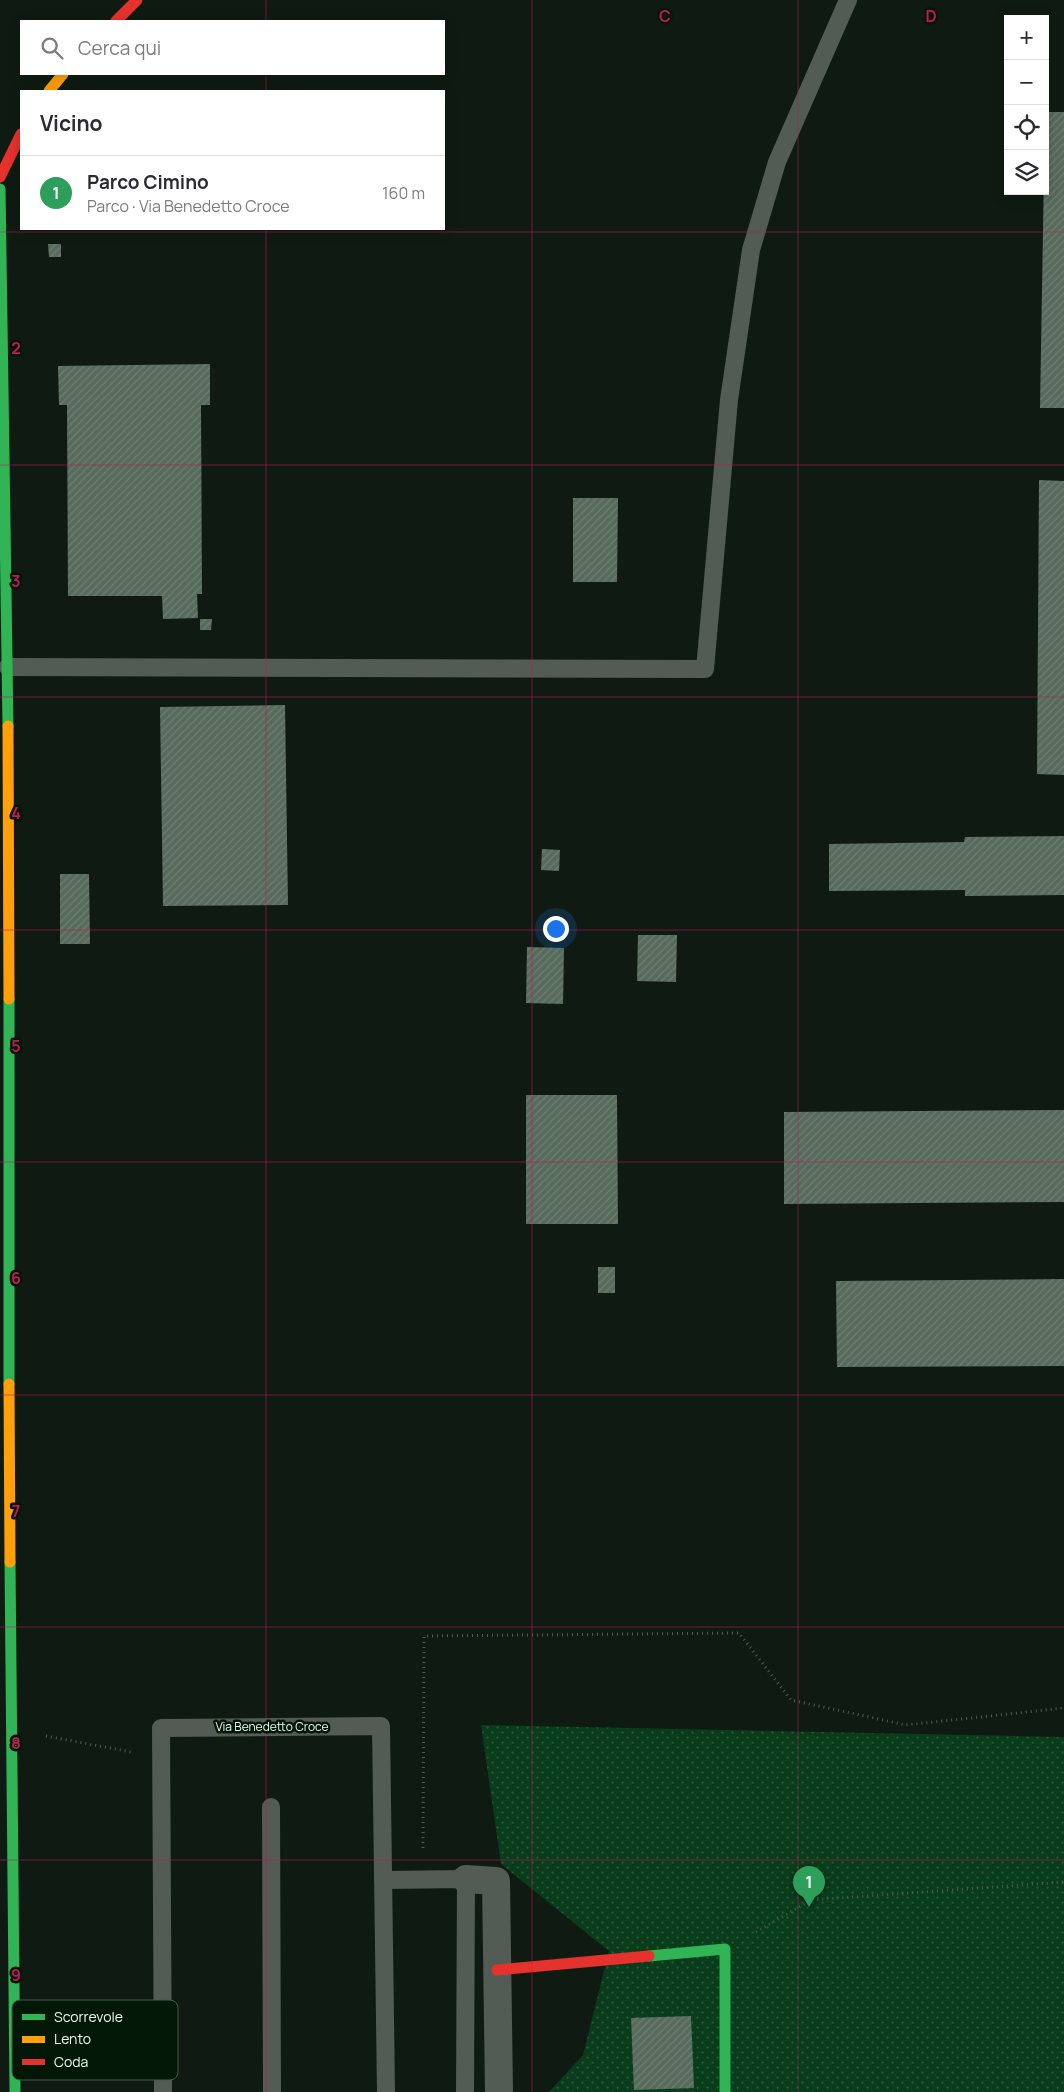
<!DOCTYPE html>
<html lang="it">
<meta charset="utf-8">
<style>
:root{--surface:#fff;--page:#f2f2f3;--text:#2b2b33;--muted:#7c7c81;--line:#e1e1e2;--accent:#5f6564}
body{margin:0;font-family:Manrope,sans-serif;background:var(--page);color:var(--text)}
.controls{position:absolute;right:15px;top:15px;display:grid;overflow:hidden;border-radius:0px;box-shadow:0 2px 12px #0003}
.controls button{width:45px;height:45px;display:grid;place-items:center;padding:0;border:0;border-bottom:1px solid var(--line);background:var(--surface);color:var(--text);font:25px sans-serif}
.you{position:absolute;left:555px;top:928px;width:18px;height:18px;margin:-12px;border:4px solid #fff;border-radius:50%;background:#1a73e8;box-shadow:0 0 0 8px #1a73e833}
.badge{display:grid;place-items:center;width:32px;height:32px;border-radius:50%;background:var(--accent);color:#fff;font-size:16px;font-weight:700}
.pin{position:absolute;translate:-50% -41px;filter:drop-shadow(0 1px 2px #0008)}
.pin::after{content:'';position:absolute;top:26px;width:18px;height:15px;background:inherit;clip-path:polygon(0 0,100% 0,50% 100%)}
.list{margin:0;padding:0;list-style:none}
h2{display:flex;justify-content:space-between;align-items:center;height:65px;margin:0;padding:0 20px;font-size:21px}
h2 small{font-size:16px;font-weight:400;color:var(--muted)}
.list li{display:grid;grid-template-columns:32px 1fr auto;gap:15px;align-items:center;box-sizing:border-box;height:75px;padding:0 20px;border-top:1px solid var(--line)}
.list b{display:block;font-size:19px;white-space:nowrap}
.list p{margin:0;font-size:16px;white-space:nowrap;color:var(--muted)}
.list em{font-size:16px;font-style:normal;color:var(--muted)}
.icon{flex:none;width:28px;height:28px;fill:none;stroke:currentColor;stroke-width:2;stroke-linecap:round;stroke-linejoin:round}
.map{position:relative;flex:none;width:1064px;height:2092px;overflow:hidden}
.search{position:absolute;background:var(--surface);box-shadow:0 2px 12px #0003;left:20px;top:20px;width:425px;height:55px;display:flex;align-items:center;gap:12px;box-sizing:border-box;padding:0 18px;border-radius:0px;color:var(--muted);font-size:19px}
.panel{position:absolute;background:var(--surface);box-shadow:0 2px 12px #0003;left:20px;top:90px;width:425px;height:140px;border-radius:0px}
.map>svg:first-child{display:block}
.park{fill:url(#park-dots)}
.building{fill:url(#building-hatch)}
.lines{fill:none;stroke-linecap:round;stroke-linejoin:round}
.path{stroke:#515b53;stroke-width:3;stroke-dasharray:1 4;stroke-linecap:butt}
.lane{stroke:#525c54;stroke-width:18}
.street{stroke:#525c54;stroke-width:28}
.fast{stroke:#30b455;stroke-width:11}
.slow{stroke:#ff9f0a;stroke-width:11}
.jam{stroke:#e5322d;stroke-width:11}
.grid{fill:none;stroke:#c2185b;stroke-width:1;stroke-opacity:0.55}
.labels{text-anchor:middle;stroke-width:5;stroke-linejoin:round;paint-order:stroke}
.street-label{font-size:12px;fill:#ebf9ec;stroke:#031707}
.key{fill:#031707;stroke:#495b4c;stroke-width:1}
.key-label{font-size:14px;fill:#ebf9ec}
.grid-label{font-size:16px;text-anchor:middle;font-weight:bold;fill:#c2185b;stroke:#031707;stroke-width:5;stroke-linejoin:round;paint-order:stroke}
</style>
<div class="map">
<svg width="1064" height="2092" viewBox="0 0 1064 2092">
<defs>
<pattern id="park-dots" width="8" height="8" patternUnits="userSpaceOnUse" patternTransform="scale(1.25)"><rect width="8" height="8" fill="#083c1a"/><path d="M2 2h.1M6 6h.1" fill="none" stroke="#2c593b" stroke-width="1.8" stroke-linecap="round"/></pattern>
<pattern id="building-hatch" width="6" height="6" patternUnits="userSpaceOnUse" patternTransform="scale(1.25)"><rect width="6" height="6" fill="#576a5b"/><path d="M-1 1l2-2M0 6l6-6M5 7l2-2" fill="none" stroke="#6f8073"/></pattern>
</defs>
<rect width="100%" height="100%" fill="#0f1b12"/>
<!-- park -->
<polygon class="park" points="481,1725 1064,1737 1064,2092 549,2092 583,2055 609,1951 501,1864"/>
<!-- building -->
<g class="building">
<polygon points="1045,112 1064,112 1064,408 1040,408"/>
<polygon points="48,244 61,244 61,257 49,257"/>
<polygon points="210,364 210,405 201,405 202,594 197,594 198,618 163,619 162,596 68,596 67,405 59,405 58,366"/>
<polygon points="1039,480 1064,481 1064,775 1037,774"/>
<polygon points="573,498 618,498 617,582 573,582"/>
<polygon points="200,619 212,619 211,630 200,630"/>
<polygon points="285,705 288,905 163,906 160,707"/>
<polygon points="1064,836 1064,895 965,896 965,890 829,891 829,844 964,842 965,837"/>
<polygon points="542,849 560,850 559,871 541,870"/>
<polygon points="60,874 89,874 90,944 60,944"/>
<polygon points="638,935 677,935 676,982 637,981"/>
<polygon points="527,947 564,948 563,1004 526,1003"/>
<polygon points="526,1095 617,1095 618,1224 526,1224"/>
<polygon points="1064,1110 1064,1202 784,1204 784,1112"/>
<rect x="598" y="1267" width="17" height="26"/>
<polygon points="1064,1279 1064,1366 837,1367 836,1281"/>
<polygon points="691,2016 694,2088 634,2090 631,2018"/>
</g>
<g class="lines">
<!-- path -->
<g class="path">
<polyline points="46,1736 131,1752"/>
<polyline points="423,1848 424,1636 739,1633 791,1700 906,1725 1064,1708"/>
<polyline points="756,1932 811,1900 1064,1882"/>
</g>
<!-- lane -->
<g class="lane">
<polyline points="8,667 705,669 729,400 751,250 777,162 848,0"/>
<polyline points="271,1807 272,2092"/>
<polyline points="383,1880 466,1879 465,2092"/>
<polyline points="163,2092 161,1728 381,1726 386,2092"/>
</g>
<!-- street -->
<polyline class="street" points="466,1879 496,1881 499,2092"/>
<!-- fast -->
<g class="fast">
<polyline points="0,189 8,726"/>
<polyline points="9,999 9,1384"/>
<polyline points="10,1562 15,2092"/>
<polyline points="649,1956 725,1949 725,2092"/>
</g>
<!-- slow -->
<g class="slow">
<polyline points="49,91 63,74"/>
<polyline points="8,726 9,999"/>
<polyline points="9,1384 10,1562"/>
</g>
<!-- jam -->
<g class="jam">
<polyline points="116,21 137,0"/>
<polyline points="0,177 21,134"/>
<polyline points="497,1970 649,1956"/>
</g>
</g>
<!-- grid -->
<path class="grid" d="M266,0V21M532,0V2092M798,0V2092M266,74V91M266,229V2092M0,232H1064M0,465H1064M0,697H1064M0,930H1064M0,1162H1064M0,1395H1064M0,1627H1064M0,1860H1064"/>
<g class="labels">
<!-- street labels -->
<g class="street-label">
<text x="272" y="1731">Via Benedetto Croce</text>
</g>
</g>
<!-- legend -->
<rect x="12" y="2000" width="166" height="80" rx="8" class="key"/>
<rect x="22" y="2014" width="23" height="6" fill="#30b455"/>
<rect x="22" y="2036" width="23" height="7" fill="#ff9f0a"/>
<rect x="22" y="2059" width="23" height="6" fill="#e5322d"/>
<g class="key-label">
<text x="54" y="2022">Scorrevole</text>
<text x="54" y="2044">Lento</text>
<text x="54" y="2067">Coda</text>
</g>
<g class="grid-label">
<text x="665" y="22">C</text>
<text x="931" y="22">D</text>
<text x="16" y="354">2</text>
<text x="16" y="587">3</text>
<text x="16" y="819">4</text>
<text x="16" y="1052">5</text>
<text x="16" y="1284">6</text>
<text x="16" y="1517">7</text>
<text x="16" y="1749">8</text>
<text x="16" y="1981">9</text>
</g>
</svg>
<div class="controls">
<button>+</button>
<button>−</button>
<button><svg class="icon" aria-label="locate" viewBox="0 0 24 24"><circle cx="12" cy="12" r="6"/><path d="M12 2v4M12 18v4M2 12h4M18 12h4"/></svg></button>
<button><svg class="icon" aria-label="layers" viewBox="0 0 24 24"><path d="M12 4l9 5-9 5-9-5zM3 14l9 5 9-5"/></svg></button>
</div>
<div class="you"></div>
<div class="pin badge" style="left:809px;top:1907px;background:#2e9e5b">1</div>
<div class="search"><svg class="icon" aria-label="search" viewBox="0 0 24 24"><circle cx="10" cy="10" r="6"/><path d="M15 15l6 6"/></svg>Cerca qui</div>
<section class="panel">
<h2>Vicino<small></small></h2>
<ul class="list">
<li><span class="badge" style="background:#2e9e5b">1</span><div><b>Parco Cimino</b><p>Parco · Via Benedetto Croce</p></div><em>160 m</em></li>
</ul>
</section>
</div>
